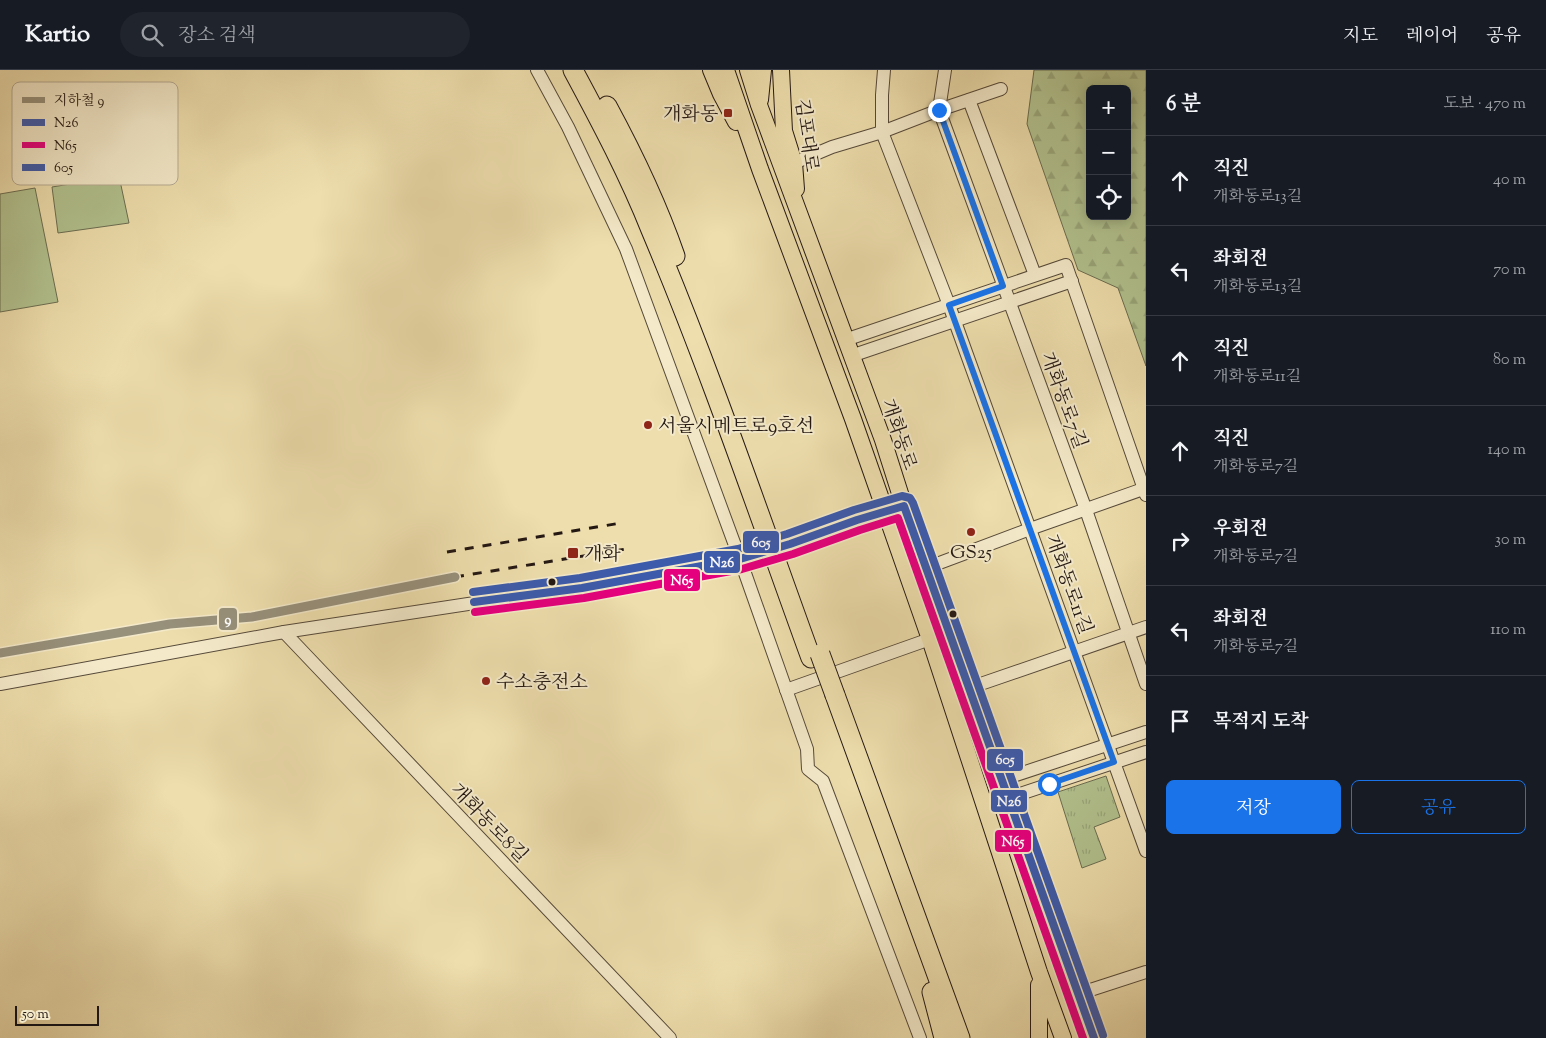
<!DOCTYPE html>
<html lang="ko">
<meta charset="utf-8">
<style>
:root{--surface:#171b24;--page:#20242c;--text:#f1f3f6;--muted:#9ea1a6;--line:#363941;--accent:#1a73e8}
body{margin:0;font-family:"Sorts Mill Goudy","Noto Serif KR",serif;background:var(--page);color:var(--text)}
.controls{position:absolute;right:15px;top:15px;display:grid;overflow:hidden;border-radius:8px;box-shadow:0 2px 12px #0003}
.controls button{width:45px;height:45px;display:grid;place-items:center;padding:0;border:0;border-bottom:1px solid var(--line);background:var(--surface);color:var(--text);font:25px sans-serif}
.scale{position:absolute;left:15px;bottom:12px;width:84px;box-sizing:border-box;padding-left:5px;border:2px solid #241813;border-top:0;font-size:14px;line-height:18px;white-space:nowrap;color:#241813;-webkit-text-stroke:4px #f4eaca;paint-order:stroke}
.stop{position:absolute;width:15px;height:15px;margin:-11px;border:4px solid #1a73e8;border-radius:50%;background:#fff}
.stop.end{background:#1a73e8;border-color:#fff;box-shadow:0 1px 5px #0008}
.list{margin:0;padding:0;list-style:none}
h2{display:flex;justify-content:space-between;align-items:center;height:65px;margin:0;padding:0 20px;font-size:21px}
h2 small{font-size:16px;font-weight:400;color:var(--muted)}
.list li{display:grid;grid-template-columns:32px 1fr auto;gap:15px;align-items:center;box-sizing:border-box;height:90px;padding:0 20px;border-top:1px solid var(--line)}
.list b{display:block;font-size:19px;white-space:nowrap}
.list p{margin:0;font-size:16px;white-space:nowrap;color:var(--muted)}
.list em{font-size:16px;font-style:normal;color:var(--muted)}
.actions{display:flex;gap:10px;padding:15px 20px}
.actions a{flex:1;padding:11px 0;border:1px solid var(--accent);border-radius:8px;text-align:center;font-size:18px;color:var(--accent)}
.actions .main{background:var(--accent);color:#fff}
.icon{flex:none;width:28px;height:28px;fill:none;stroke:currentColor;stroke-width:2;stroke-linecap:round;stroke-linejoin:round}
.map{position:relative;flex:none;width:1146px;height:968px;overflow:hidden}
header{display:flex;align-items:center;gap:30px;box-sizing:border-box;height:70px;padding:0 25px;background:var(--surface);border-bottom:1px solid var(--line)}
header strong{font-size:24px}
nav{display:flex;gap:28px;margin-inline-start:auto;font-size:18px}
.search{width:350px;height:45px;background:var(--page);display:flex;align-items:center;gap:12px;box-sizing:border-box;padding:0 18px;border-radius:28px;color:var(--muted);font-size:19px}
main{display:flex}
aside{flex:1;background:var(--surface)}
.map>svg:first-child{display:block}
.forest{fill:url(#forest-firs);stroke:#6b6d51;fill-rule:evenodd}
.park{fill:url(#park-tufts);stroke:#6b6d51}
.pitch{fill:#b2c28f;stroke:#6b6d51}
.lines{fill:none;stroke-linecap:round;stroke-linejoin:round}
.minor-casing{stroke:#564a3a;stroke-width:14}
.major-casing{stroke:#241813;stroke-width:18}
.highway-casing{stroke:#241813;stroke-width:21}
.minor{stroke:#f4eaca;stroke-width:12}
.major{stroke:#eedead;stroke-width:16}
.highway{stroke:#eedead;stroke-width:19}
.rail{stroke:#241813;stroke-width:3;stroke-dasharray:9 9;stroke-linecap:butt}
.highway-bridge-casing{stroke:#241813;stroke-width:21;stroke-linecap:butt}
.highway-bridge{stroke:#eedead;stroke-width:19}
.bus-1-casing{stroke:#f4eaca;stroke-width:11}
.bus-2-casing{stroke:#f4eaca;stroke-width:11}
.bus-3-casing{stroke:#f4eaca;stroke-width:11}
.bus-1{stroke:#3d5bab;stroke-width:8}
.bus-2{stroke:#e5007d;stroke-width:8}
.bus-3{stroke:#3d5bab;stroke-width:8}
.metro-1-casing{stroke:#f4eaca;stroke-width:12}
.metro-1{stroke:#97907b;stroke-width:9}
.route{stroke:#1a73e8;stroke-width:6}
.poi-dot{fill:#8f2418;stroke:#f4eaca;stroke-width:2}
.bus-dot{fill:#241813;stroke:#f4eaca;stroke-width:2}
.labels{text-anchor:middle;stroke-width:4;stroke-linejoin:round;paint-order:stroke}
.poi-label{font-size:19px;fill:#241813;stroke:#f4eaca;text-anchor:start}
.street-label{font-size:19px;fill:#241813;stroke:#f4eaca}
.key{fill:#f4eaca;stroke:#b6ab93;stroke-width:1}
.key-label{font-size:14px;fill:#241813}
.line-badge{stroke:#f4eaca;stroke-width:2}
.badge-label{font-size:14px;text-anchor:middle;font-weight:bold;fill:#fff}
</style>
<header>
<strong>Kartio</strong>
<div class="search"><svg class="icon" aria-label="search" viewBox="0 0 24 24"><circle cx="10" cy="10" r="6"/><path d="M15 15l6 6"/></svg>장소 검색</div>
<nav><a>지도</a><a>레이어</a><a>공유</a></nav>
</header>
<main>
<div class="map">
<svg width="1146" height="968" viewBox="0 0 1146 968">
<defs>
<pattern id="forest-firs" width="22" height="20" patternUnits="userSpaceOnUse" patternTransform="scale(1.25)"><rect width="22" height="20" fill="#b2c28f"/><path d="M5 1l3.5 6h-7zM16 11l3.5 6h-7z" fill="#99a67a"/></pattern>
<pattern id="park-tufts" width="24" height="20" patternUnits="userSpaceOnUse" patternTransform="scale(1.25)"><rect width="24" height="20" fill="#b2c28f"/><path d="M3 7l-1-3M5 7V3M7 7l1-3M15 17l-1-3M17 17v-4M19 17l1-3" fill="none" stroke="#99a67a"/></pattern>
</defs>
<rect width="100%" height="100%" fill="#eedead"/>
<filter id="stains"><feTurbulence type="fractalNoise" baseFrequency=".004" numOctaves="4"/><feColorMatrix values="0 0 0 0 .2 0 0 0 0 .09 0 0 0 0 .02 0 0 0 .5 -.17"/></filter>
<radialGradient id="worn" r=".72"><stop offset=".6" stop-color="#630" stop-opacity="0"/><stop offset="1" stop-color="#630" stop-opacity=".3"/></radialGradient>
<!-- forest -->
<path class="forest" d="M1034,0H1146V296L1118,218L1078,200L1027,54ZM1090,19H1127V146H1090Z"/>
<!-- park -->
<polygon class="park" points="1106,706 1120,747 1094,757 1106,789 1082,798 1058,722"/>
<!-- pitch -->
<g class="pitch">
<polygon points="119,106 129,153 58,163 52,117"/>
<polygon points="35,118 58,232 0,242 0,124"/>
</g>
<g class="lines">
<!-- minor casing -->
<g class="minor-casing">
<g id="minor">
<polyline points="537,0 568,57 626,179 740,489 807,679 808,699 823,711 920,968"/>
<polyline points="884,0 882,25 882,62 949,235 1146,781"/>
<polyline points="945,0 939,40 1086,440 1146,614"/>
<polyline points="969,30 1035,205"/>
<polyline points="794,93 832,77 882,62 939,40 1001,19"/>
<polyline points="845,270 1066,195 1146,425"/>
<polyline points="851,286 1072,211"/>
<polyline points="790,474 857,450 904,436"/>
<polyline points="926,498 1030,459 1146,418"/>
<polyline points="284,562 670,968"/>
<polyline points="0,614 284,562 534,524"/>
<polyline points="969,618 1146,557"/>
<polyline points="786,620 930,569"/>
<polyline points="1001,710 1146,662"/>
<polyline points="1008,728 1146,682"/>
<polyline points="1078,924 1146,902"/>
</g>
</g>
<!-- major casing -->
<g class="major-casing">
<g id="major">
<polyline points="711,0 721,24 736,52"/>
<polyline points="726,0 760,99 853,349 930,569 1039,902 1063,968"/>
<polyline points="748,0 759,35 883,370 904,436 1094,968"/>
<polyline points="781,0 784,61 794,93 796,119"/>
<polyline points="760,30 763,0"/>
<polyline points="1039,968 1039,915"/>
</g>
</g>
<!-- highway casing -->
<g class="highway-casing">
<g id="highway">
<path d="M573,0C601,52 629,105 651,160C710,300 759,445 811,588"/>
<path d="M607,36C633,84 657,134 675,186"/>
<polyline points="835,625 960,968"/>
<polyline points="932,922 944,968"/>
</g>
</g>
<!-- minor -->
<use href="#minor" class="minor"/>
<!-- major -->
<use href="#major" class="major"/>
<!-- highway -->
<use href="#highway" class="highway"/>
<!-- rail -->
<g class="rail">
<polyline points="447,482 621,453"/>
<polyline points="455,507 626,479"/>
</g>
<!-- highway-bridge casing -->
<g class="highway-bridge-casing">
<polyline id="highway-bridge" points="820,584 835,625"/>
</g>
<!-- highway-bridge -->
<use href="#highway-bridge" class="highway-bridge"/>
<!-- bus-1 casing -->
<g class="bus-1-casing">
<polyline id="bus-1" points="474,532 582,518 740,489 790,474 857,450 904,436 1094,968"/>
</g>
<!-- bus-2 casing -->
<g class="bus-2-casing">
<polyline id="bus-2" points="475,542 584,528 742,499 793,484 860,460 898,448 1083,968"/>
</g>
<!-- bus-3 casing -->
<g class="bus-3-casing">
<polyline id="bus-3" points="473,522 580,508 738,479 787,464 854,440 902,426 910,428 913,433 1103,965"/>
</g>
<!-- bus-1 -->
<use href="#bus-1" class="bus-1"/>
<!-- bus-2 -->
<use href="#bus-2" class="bus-2"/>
<!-- bus-3 -->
<use href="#bus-3" class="bus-3"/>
<!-- metro-1 casing -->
<g class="metro-1-casing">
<polyline id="metro-1" points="0,583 170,554 252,547 455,507"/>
</g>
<!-- metro-1 -->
<use href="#metro-1" class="metro-1"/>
</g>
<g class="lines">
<!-- route -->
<polyline class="route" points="939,40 1003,216 949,235 1114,692 1049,714"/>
</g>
<!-- markers -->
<g class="poi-dot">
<rect x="723" y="38" width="10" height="10" rx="2.5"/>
<circle cx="648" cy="355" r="5"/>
<circle cx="971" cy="462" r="5"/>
<rect x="567" y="477" width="12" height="12" rx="2.5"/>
<circle cx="486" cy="611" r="5"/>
</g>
<g class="bus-dot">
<circle cx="552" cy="512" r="4.5"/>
<circle cx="953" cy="544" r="4.5"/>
</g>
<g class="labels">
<!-- poi labels -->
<g class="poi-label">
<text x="718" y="50" text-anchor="end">개화동</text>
<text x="658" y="362">서울시메트로9호선</text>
<text x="971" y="488" text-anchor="middle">GS25</text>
<text x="584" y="490">개화</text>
<text x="496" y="618">수소충전소</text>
</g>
<!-- street labels -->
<g class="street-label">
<text transform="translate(808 65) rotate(82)" y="7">김포대로</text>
<text transform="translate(1065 330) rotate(70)" y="7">개화동로7길</text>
<text transform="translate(900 364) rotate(71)" y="7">개화동로</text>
<text transform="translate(1070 514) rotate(70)" y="7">개화동로11길</text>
<text transform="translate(490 752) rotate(46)" y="7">개화동로8길</text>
</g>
</g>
<!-- legend -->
<rect x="12" y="12" width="166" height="103" rx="8" class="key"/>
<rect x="22" y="27" width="23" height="6" fill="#97907b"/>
<rect x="22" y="49" width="23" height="7" fill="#3d5bab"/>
<rect x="22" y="72" width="23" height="6" fill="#e5007d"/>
<rect x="22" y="94" width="23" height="7" fill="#3d5bab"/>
<g class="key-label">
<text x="54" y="35">지하철 9</text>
<text x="54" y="57">N26</text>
<text x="54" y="80">N65</text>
<text x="54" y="102">605</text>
</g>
<g class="line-badge">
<rect x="742" y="460" width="38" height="24" rx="5" fill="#3d5bab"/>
<rect x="703" y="480" width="38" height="24" rx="5" fill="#3d5bab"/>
<rect x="663" y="498" width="38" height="24" rx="5" fill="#e5007d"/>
<rect x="218" y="537" width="20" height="24" rx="5" fill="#97907b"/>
<rect x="986" y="678" width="38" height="24" rx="5" fill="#3d5bab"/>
<rect x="990" y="719" width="38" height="24" rx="5" fill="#3d5bab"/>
<rect x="994" y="759" width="38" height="24" rx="5" fill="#e5007d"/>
</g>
<g class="badge-label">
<text x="761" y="477">605</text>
<text x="722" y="497">N26</text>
<text x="682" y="515">N65</text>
<text x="228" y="554">9</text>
<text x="1005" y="694">605</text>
<text x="1009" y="736">N26</text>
<text x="1013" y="776">N65</text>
</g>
<rect width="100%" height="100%" filter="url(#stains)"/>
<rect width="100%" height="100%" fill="url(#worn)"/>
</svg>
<div class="controls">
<button>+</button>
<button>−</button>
<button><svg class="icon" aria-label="locate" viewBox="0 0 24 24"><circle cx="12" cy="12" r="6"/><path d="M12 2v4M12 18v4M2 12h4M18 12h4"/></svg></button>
</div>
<div class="scale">50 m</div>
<div class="stop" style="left:1049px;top:714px"></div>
<div class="stop end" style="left:939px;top:40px"></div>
</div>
<aside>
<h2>6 분<small>도보 · 470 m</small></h2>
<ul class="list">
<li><svg class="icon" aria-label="ahead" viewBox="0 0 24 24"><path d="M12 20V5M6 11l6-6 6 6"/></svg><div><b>직진</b><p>개화동로13길</p></div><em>40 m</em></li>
<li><svg class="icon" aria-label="left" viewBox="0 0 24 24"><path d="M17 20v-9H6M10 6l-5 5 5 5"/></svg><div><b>좌회전</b><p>개화동로13길</p></div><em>70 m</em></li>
<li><svg class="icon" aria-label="ahead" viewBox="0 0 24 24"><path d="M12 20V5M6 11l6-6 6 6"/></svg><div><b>직진</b><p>개화동로11길</p></div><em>80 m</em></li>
<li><svg class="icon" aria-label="ahead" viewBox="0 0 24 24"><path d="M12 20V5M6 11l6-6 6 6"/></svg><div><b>직진</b><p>개화동로7길</p></div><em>140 m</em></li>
<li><svg class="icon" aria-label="right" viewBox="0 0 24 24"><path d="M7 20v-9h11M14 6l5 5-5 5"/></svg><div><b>우회전</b><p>개화동로7길</p></div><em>30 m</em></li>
<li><svg class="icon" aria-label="left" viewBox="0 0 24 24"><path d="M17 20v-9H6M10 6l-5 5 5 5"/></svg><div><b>좌회전</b><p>개화동로7길</p></div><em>110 m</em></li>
<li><svg class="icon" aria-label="arrive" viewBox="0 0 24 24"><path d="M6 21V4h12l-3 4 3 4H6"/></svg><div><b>목적지 도착</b></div></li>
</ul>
<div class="actions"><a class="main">저장</a><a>공유</a></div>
</aside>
</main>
